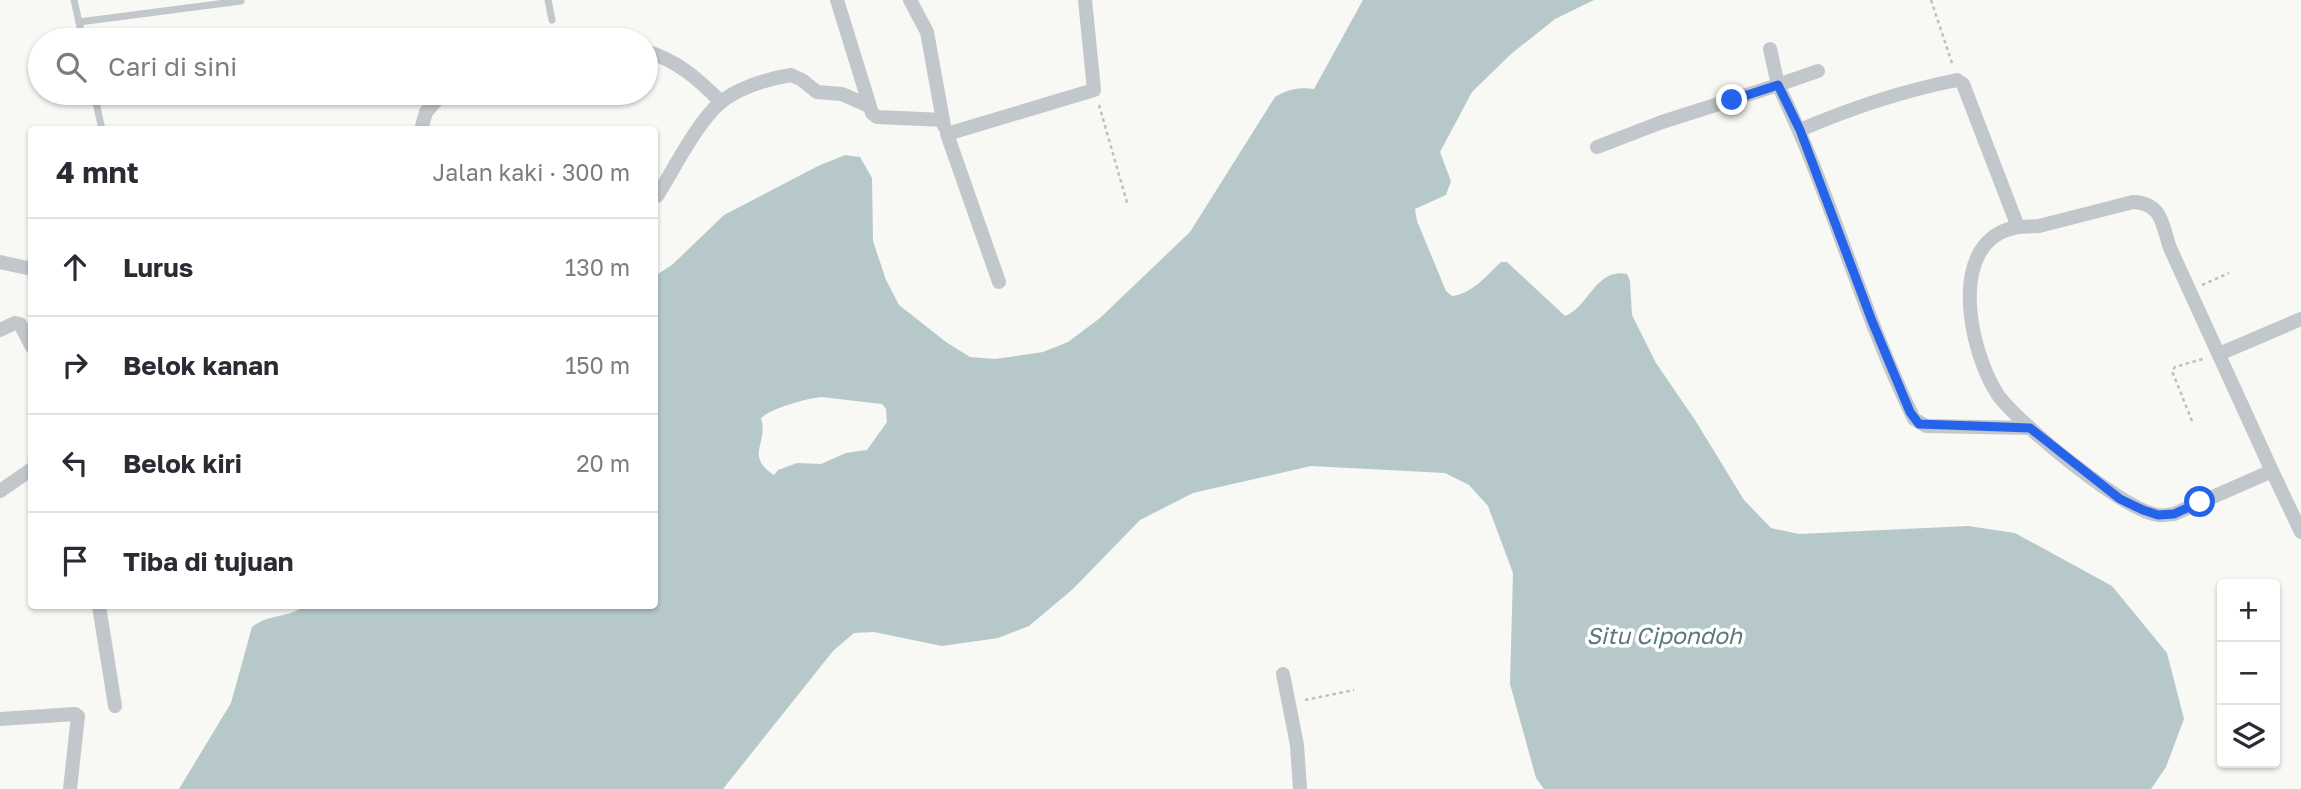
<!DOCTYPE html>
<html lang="id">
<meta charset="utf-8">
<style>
:root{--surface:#fff;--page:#f7f7f7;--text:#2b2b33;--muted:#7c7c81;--line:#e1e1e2}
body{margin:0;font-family:"Golos Text",sans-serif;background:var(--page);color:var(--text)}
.controls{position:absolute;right:21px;bottom:21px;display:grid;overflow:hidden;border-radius:7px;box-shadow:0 2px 5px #0004}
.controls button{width:63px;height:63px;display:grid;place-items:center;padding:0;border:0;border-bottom:2px solid var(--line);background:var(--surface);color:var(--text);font:35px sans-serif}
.stop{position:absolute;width:21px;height:21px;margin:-16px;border:5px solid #2563eb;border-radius:50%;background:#fff}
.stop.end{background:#2563eb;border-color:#fff;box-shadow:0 2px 7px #0008}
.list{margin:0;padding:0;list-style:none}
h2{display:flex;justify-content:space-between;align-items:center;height:91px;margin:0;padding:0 28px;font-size:30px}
h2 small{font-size:23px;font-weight:400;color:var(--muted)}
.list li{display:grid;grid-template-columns:46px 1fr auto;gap:21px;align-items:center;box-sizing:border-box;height:98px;padding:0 28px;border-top:2px solid var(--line)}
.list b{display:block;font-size:26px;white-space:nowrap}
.list em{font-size:23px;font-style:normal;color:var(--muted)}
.icon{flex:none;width:38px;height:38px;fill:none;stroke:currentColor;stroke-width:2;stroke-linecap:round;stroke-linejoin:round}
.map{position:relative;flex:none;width:2301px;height:789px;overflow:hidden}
.search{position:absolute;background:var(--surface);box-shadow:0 2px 5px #0004;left:28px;top:28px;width:630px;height:77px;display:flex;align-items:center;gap:18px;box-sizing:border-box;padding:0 24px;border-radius:38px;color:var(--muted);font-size:26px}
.panel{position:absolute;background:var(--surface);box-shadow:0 2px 5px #0004;left:28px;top:126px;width:630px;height:483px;border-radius:7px}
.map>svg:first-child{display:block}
.water{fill:#b7c8ca;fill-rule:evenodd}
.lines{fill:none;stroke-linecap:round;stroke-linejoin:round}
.path{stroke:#bbc0c2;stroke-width:2.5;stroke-dasharray:3.5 3.5;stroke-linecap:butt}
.service{stroke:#c1c7ca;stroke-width:7}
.minor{stroke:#c1c7ca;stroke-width:14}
.route{stroke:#2563eb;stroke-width:9}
.labels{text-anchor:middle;stroke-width:7;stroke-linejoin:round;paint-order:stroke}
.water-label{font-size:23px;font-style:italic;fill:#5b787d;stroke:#fff}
</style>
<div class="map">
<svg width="2301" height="789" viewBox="0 0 2301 789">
<rect width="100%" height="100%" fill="#f8f8f5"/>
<!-- water -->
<path class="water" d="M1363,0H1594L1555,19L1511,54L1472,92L1440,152L1451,181L1446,195L1415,209L1417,221L1446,291L1452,296C1472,294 1487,275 1501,262H1507L1565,316C1588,308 1596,267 1627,274L1630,281L1632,315L1656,363L1695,420L1744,500L1771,528L1799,534L1968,526L2015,533L2112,586L2167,653L2184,719L2166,767L2151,789H1544L1536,778L1510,684L1513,573L1488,506L1469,485L1445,473L1311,466L1193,493L1140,520L1073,589L1029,626L998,638L942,646L874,632L854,633L833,651L723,789H179L231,703L252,627C266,615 284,618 300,609L301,606H654L655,276L673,264L724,215L818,166L845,155L860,157L872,178L873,241L886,280L899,305L946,342L970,357L995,359L1043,352L1068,342L1100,318L1190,232L1275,97C1289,89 1299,87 1314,89ZM821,397L882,404L886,409L887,422L867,450L846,453L821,464L797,463L778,470L774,475C744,456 769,443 761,418C772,408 805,399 821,397Z"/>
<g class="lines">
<!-- path -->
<g class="path">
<polyline points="1931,0 1953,66"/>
<polyline points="1099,105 1128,206"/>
<polyline points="2202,285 2229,273"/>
<polyline points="2192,421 2172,371 2175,367 2206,358"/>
<polyline points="1305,700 1354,690"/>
</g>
<!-- service -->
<g class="service">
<polyline points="74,0 83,40"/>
<polyline points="548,0 552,20"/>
<polyline points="79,22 241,1"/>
<polyline points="94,93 102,130"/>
</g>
<!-- minor -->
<g class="minor">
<polyline points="837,0 872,113 877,117 943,120"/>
<polyline points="910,0 927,32 944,126"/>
<polyline points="1770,49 1778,85 1818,71"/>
<path d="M646,51C678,61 698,79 721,102"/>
<polyline points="421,130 426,112 443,93"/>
<path d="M1800,130C1851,108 1902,91 1957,80L1963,84L2018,227C1945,239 1969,351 1998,395C2018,423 2125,512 2159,515C2163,516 2170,514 2174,514L2272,471L2301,532"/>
<path d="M1597,147L1662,122L1778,85C1831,193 1861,311 1914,419L1926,426L2030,428"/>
<path d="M657,196C674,169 697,122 721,102C740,87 767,79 791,75L802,80L817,92L842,94L869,106"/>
<path d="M2018,227L2039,226L2133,202C2162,203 2162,224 2170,248L2272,471"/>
<polyline points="0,262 32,269"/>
<polyline points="999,282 947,134 1094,90 1085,0"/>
<polyline points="0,330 15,323 20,324 32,347"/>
<polyline points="2219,354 2301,319"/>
<polyline points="0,491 32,469"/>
<polyline points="99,606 115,706"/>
<polyline points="1283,674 1297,745 1300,789"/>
<polyline points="0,719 75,714 78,716 70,789"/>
</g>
</g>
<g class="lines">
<!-- route -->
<polyline class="route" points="1732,100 1778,85 1800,130 1872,321 1910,412 1919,424 2030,428 2120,499 2143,510 2158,515 2174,514 2200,502"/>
</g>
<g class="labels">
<!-- water labels -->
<g class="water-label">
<text x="1664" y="644">Situ Cipondoh</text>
</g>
</g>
</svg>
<div class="controls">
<button>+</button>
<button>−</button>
<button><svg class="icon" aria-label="layers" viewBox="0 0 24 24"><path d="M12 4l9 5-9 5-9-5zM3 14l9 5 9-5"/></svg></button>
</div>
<div class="stop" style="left:2200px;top:502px"></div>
<div class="stop end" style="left:1732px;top:100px"></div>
<div class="search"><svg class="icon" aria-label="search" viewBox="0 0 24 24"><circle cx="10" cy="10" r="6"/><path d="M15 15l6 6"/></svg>Cari di sini</div>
<section class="panel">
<h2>4 mnt<small>Jalan kaki · 300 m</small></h2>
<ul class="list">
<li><svg class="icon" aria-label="ahead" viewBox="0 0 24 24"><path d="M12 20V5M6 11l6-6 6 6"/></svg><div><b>Lurus</b></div><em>130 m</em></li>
<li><svg class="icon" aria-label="right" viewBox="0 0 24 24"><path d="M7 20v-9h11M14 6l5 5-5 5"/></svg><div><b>Belok kanan</b></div><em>150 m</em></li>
<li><svg class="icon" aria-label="left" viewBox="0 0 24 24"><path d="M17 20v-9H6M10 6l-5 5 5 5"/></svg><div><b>Belok kiri</b></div><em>20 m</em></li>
<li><svg class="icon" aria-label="arrive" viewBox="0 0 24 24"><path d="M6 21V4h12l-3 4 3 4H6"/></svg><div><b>Tiba di tujuan</b></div></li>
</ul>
</section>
</div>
